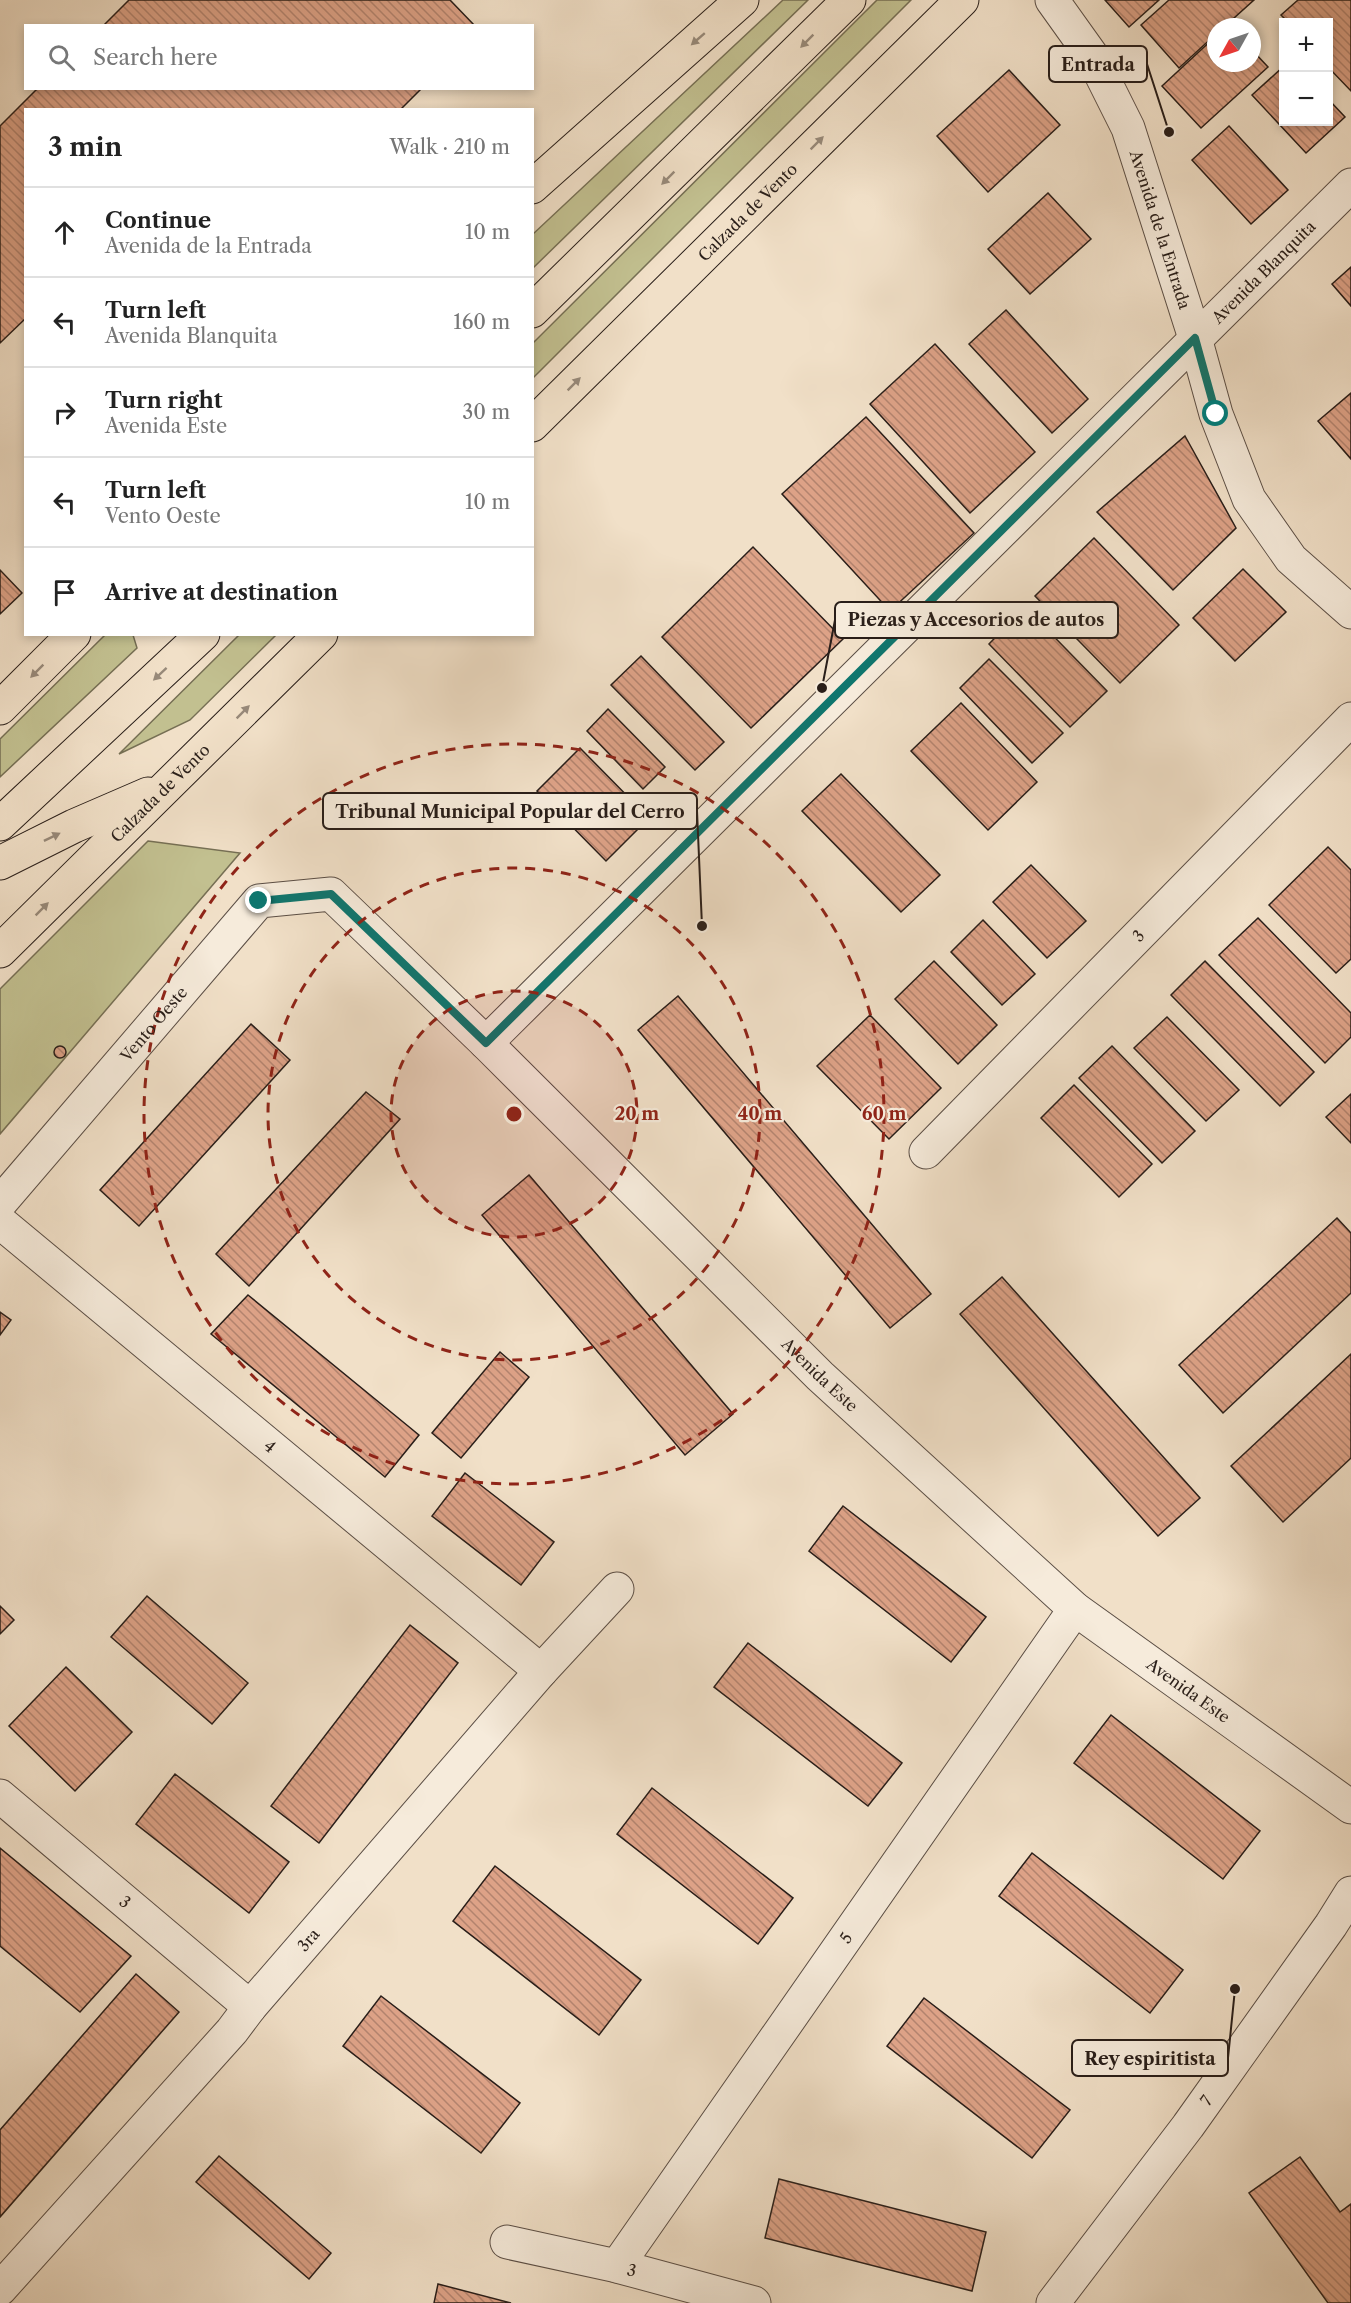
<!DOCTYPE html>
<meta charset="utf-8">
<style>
:root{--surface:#fff;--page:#f2f2f2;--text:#222;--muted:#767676;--line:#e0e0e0}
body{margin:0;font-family:"Libre Caslon Text",serif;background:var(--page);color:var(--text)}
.controls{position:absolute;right:18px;top:18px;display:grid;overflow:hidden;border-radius:0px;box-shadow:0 3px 9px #0003}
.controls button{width:54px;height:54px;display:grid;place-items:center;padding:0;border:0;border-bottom:2px solid var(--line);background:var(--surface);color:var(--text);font:30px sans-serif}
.compass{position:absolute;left:1207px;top:18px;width:54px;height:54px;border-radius:50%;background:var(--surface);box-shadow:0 3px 9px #0003;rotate:230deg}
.stop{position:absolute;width:18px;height:18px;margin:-14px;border:4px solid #0f766e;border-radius:50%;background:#fff}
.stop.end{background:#0f766e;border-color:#fff;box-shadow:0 2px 6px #0008}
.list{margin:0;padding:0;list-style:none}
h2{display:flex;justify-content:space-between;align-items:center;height:78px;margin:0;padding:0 24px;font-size:26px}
h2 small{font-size:20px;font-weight:400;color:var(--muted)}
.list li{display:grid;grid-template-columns:39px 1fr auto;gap:18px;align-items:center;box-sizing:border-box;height:90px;padding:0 24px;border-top:2px solid var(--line)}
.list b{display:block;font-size:22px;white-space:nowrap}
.list p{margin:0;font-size:20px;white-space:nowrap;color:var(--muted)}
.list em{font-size:20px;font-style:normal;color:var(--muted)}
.icon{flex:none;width:33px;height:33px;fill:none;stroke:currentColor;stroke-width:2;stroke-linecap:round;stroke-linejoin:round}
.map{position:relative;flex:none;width:1351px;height:2303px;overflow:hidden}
.search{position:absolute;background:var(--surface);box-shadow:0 3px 9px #0003;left:24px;top:24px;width:510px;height:66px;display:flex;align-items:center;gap:15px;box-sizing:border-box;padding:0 21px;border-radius:0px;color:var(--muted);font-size:22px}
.panel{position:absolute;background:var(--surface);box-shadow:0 3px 9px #0003;left:24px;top:108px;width:510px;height:528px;border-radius:0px}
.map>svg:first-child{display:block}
.green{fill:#c2c090;stroke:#766f54;stroke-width:1.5}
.building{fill:url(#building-back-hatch);stroke:#291e19;stroke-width:1.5}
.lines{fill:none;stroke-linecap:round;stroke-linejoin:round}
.minor-casing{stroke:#5b4e45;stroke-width:35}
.tertiary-casing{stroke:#5b4e45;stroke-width:35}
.primary-casing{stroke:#291e19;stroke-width:35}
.minor{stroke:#f6ebdb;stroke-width:33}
.tertiary{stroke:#f6ebdb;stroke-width:33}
.primary{stroke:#f1e0c8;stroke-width:33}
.oneway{fill:#978979}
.route{stroke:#0f766e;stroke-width:8}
.ring{fill:none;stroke:#8f2418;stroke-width:3;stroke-dasharray:10 8}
.labels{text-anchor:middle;stroke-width:4.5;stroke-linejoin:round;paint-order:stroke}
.street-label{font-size:16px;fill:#291e19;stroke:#f6ebdb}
.centre{fill:#8f2418;stroke:#f6ebdb;stroke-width:3}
.ring-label{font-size:18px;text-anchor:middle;font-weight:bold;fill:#8f2418;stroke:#f6ebdb;stroke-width:4.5;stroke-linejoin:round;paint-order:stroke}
.leader{fill:none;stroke:#291e19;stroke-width:2}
.callout-dot{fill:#291e19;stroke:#f6ebdb;stroke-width:2}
.callout{fill:#f6ebdb;stroke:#291e19;stroke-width:2}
.callout-label{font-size:18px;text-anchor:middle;font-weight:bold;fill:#291e19}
</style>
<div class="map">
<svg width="1351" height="2303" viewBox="0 0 1351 2303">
<defs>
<pattern id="building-back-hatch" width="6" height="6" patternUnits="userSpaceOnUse" patternTransform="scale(1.5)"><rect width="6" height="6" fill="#dda287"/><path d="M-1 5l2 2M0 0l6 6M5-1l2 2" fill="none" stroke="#b3836e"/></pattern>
</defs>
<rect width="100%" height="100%" fill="#f1e0c8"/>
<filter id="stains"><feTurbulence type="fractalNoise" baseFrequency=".00333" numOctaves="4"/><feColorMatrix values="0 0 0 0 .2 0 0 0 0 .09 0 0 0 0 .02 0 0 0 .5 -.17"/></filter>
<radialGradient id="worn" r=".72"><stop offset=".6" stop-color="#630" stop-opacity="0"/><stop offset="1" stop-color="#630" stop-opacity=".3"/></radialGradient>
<!-- green -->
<g class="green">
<polygon points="783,0 808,0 533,268 533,234"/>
<polygon points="877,0 911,0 533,378 533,343"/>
<polygon points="105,635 133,635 137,648 0,777 0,739"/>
<polygon points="239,635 276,635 190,720 119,754"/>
<polygon points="148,841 240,853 0,1134 0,989"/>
</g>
<!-- building -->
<g class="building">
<polygon points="129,0 450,0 475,26 103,26"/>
<polygon points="1105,0 1159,0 1129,27"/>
<polygon points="1169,0 1254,0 1224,27 1216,27 1216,34 1179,68 1141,25"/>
<polygon points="1298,0 1351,0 1351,91 1328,67 1328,22 1288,22 1281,15"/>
<polygon points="1216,36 1216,63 1252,63 1252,50 1268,67 1201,128 1162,86"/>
<polygon points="1284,66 1284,122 1328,122 1328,99 1345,117 1306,153 1252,95"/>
<polygon points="1009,70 1060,125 988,192 937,136"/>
<polygon points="38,88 422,88 400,110 26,110 26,318 0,343 0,126"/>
<polygon points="1229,126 1288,190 1251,224 1192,160"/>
<polygon points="1048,193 1091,239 1030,294 988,249"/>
<polygon points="1351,267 1351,306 1332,284"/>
<polygon points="1006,310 1088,399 1052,433 969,344"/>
<polygon points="935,344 1035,452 970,513 870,404"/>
<polygon points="1351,393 1351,459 1318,421"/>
<polygon points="866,417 974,533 890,611 782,494"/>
<polygon points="1185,436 1236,528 1173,590 1097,512"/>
<polygon points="1094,538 1179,625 1120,683 1035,596"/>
<polygon points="753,547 843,639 751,728 662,637"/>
<polygon points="1243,569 1286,612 1235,661 1193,618"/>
<polygon points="0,570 22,593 0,614"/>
<polygon points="1025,607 1107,691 1070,727 989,644"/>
<polygon points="641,656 724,742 695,770 611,685"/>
<polygon points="989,659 1063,733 1032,763 960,688"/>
<polygon points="961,703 1037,782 988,830 911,751"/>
<polygon points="608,709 665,767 643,789 587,731"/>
<polygon points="580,748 649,818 606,861 537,791"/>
<polygon points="841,774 940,875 901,912 802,811"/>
<polygon points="1328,847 1351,870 1351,959 1336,973 1269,905"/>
<polygon points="1031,865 1086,921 1047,958 993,902"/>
<polygon points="1258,918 1351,1013 1351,1037 1325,1063 1219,955"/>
<polygon points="983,920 1035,974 1002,1005 951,952"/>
<polygon points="934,961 997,1025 958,1064 895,999"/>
<polygon points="1205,961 1314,1072 1280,1106 1171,995"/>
<polygon points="678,996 931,1294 890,1328 638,1030"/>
<polygon points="870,1015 941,1088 889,1139 817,1066"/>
<polygon points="1167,1017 1239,1090 1206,1121 1134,1048"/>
<polygon points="251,1024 290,1060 139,1226 100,1190"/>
<circle cx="60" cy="1052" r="6"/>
<polygon points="1112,1046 1195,1131 1162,1163 1079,1078"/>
<polygon points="1074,1085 1152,1164 1119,1197 1041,1118"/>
<polygon points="366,1092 400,1119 249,1286 216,1254"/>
<polygon points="1351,1094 1351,1143 1326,1117"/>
<polygon points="529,1175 733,1414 685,1455 482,1215"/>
<polygon points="1337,1218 1351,1233 1351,1293 1223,1413 1179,1365"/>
<polygon points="1002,1277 1200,1498 1158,1536 960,1314"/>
<polygon points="248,1295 419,1435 385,1477 211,1334"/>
<polygon points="0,1312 11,1320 0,1335"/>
<polygon points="500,1352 529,1377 461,1458 432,1433"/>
<polygon points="1351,1354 1351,1458 1283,1522 1231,1466"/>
<polygon points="465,1473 554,1542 521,1585 432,1516"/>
<polygon points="843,1506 986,1617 951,1662 809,1551"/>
<polygon points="147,1596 248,1683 212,1724 111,1637"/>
<polygon points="0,1606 14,1620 0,1634"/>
<polygon points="410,1625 458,1663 319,1843 271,1806"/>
<polygon points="748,1643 902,1763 868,1806 714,1687"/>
<polygon points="66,1667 132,1732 75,1791 9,1726"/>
<polygon points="1111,1715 1260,1831 1223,1879 1074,1763"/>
<polygon points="175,1774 289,1862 249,1913 136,1824"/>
<polygon points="652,1788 793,1898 758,1944 617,1834"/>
<polygon points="0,1848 131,1956 80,2012 0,1946"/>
<polygon points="1032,1853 1183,1970 1150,2013 999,1896"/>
<polygon points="495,1866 641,1980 599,2035 453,1921"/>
<polygon points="136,1974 179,2012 0,2217 0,2130"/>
<polygon points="381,1996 520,2103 481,2153 343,2046"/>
<polygon points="924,1998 1070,2110 1032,2158 887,2046"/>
<polygon points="219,2156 331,2253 309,2279 196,2182"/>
<polygon points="1300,2157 1340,2212 1351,2204 1351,2303 1328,2303 1249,2193"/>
<polygon points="779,2179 986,2232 972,2291 765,2238"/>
<polygon points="438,2284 511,2303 434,2303"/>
</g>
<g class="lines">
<!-- minor casing -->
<g class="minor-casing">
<g id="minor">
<path id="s1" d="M486,1043L1351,185"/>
<path id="s2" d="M926,1152L1351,719"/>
<path id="s3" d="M0,1203L259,901L331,894L486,1043L820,1376L1075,1609L1351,1807"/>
<path id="s4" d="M0,1222L541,1671"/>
<path id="s5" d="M0,1796L250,2007"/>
<path id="s6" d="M507,2242L617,2266L754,2303"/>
<path id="s7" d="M617,2266L1075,1609"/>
<path id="s8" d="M0,2289L232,2031L250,2007L541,1671L617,1589"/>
<path id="s9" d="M1053,2303L1188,2126L1331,1925L1351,1893"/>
</g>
</g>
<!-- tertiary casing -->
<g class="tertiary-casing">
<g id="tertiary">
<path id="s10" d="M1052,0L1092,56L1128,128L1195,338L1216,414L1249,499L1291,559L1351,612"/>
</g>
</g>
<!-- primary casing -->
<g class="primary-casing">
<g id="primary">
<polyline points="532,187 742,0"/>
<polyline points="532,311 849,0"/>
<path id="s11" d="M532,425L962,0"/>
<polyline points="0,708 74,634"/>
<polyline points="0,824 203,634"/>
<polyline points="0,863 74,826 148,794"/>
<path id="s12" d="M0,951L321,634"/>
</g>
</g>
<!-- minor -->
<use href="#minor" class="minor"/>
<!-- tertiary -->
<use href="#tertiary" class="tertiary"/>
<!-- primary -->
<use href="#primary" class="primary"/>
</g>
<!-- one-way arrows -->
<defs><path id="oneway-solid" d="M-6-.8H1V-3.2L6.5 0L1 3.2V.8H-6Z" transform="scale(1.5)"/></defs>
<g class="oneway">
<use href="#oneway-solid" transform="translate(698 39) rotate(139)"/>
<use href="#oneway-solid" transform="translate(807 41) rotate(135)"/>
<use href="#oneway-solid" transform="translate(817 143) rotate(-45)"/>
<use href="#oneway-solid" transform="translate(668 178) rotate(135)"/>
<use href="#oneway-solid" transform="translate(574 384) rotate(-45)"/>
<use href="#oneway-solid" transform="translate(37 671) rotate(135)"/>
<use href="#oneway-solid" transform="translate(160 674) rotate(137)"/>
<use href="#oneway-solid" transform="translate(243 712) rotate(-45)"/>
<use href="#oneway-solid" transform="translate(52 837) rotate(-26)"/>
<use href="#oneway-solid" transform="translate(42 909) rotate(-45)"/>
</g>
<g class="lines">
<!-- route -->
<polyline class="route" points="259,901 331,894 486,1043 1195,338 1216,414"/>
</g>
<!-- distance rings -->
<circle cx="514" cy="1114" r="123" fill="#8f2418" fill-opacity=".12"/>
<g class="ring">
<circle cx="514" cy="1114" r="123"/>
<circle cx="514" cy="1114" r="246"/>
<circle cx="514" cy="1114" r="370"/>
</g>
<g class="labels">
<!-- street labels -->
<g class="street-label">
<text dy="6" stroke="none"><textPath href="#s11" startOffset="303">Calzada de Vento</textPath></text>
<text dy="6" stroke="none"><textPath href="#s10" startOffset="256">Avenida de la Entrada</textPath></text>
<text dy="6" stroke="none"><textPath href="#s1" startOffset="1095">Avenida Blanquita</textPath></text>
<text dy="6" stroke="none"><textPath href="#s12" startOffset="225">Calzada de Vento</textPath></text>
<text dy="6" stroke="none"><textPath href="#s2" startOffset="303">3</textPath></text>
<text dy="6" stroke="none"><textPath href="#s3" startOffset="236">Vento Oeste</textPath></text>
<text dy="6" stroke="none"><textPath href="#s3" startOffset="1156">Avenida Este</textPath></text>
<text dy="6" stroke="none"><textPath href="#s4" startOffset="351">4</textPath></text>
<text dy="6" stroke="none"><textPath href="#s3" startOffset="1642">Avenida Este</textPath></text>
<text dy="6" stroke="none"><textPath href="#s5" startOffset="164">3</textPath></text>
<text dy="6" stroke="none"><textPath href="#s7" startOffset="400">5</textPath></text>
<text dy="6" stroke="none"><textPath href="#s8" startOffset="466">3ra</textPath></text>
<text dy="6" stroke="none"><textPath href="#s9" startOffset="254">7</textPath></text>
<text dy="6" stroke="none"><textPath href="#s6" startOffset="128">3</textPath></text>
</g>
</g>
<circle cx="514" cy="1114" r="9" class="centre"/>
<g class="ring-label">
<text x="637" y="1120">20 m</text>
<text x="760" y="1120">40 m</text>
<text x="884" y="1120">60 m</text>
</g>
<!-- callouts -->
<path class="leader" d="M1169 132L1147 64M822 688L835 620M702 926L697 811M1235 1989L1228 2058"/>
<g class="callout-dot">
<circle cx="1169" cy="132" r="6"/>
<circle cx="822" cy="688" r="6"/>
<circle cx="702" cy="926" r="6"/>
<circle cx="1235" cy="1989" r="6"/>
</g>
<g class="callout">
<rect x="1049" y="46" width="98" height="36" rx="6"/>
<rect x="835" y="602" width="283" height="36" rx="6"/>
<rect x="323" y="793" width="374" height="36" rx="6"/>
<rect x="1072" y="2040" width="156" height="36" rx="6"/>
</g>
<g class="callout-label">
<text x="1098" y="71">Entrada</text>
<text x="976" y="626">Piezas y Accesorios de autos</text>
<text x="510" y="818">Tribunal Municipal Popular del Cerro</text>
<text x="1150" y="2065">Rey espiritista</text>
</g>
<rect width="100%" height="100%" filter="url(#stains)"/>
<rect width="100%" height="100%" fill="url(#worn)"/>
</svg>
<div class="controls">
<button>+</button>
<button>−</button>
</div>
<svg class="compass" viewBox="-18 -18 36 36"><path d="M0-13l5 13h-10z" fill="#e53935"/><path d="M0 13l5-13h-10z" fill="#767676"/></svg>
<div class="stop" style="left:1216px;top:414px"></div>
<div class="stop end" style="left:259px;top:901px"></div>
<div class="search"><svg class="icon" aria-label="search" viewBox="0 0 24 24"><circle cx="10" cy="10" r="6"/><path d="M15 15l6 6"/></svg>Search here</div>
<section class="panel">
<h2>3 min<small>Walk · 210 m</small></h2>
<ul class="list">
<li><svg class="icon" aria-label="ahead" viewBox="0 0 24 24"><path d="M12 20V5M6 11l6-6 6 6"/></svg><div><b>Continue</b><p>Avenida de la Entrada</p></div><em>10 m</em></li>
<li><svg class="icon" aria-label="left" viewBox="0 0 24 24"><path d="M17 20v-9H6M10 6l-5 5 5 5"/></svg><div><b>Turn left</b><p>Avenida Blanquita</p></div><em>160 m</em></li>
<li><svg class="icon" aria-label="right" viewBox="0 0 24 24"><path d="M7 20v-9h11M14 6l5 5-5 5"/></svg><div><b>Turn right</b><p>Avenida Este</p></div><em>30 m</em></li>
<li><svg class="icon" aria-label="left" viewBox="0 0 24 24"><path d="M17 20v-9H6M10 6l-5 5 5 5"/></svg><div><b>Turn left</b><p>Vento Oeste</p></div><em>10 m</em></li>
<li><svg class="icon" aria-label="arrive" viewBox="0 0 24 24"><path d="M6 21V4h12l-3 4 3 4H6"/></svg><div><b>Arrive at destination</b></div></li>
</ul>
</section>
</div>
